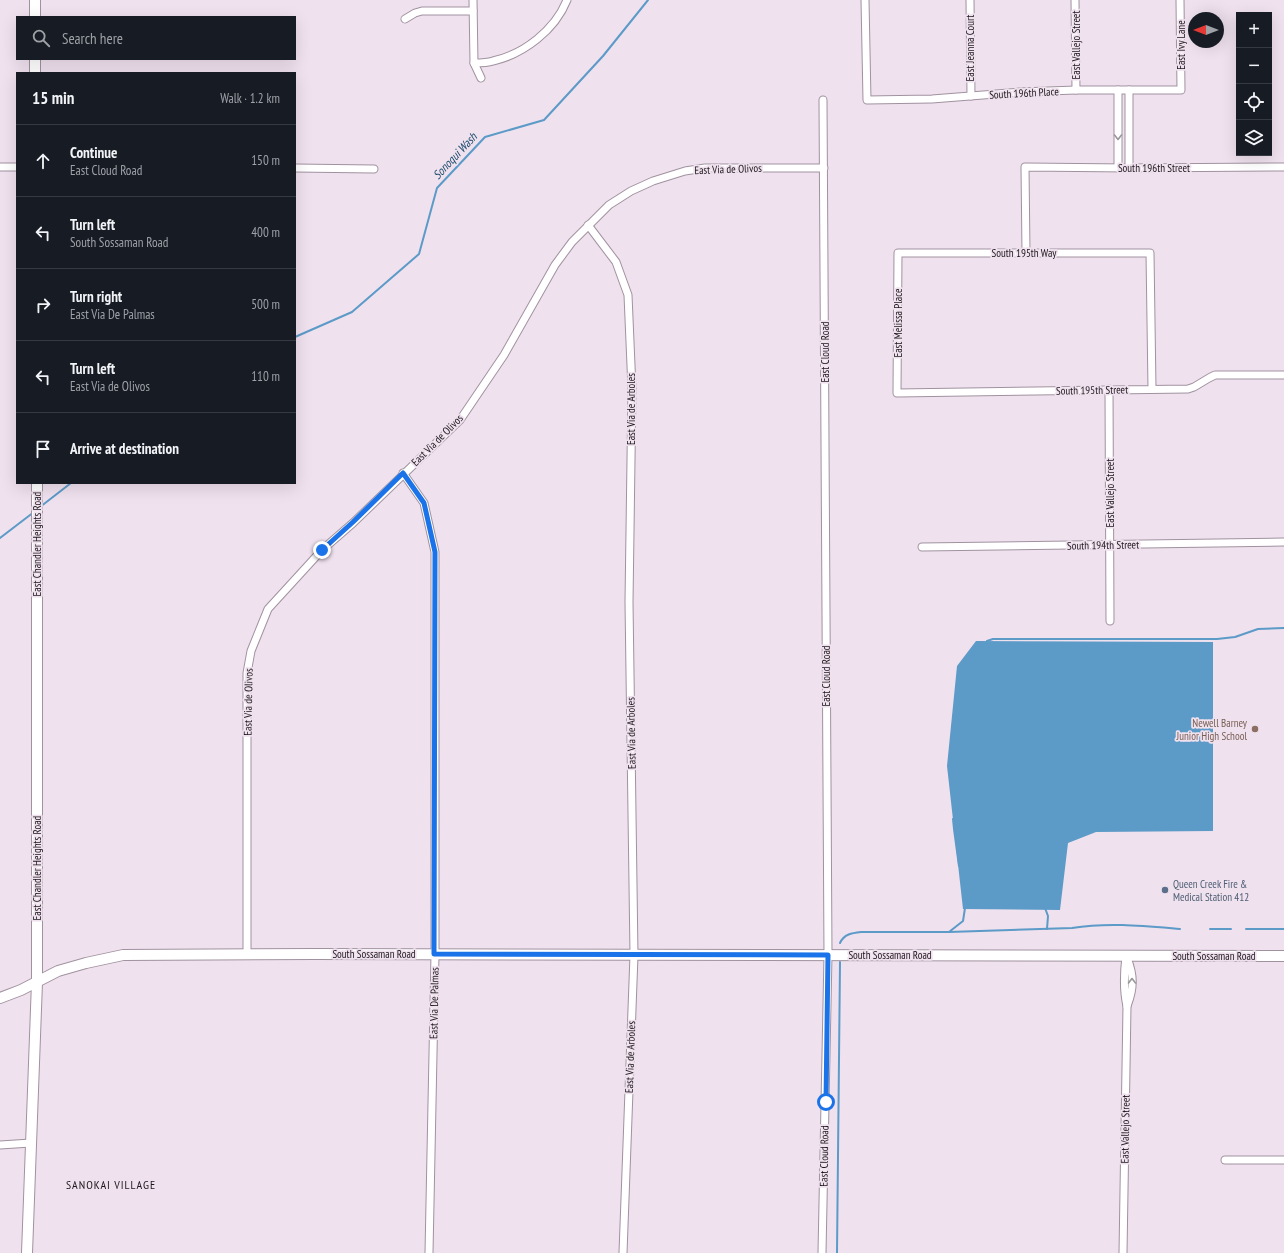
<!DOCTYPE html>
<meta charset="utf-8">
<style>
:root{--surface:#171b24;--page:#242831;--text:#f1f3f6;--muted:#9ea1a6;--line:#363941}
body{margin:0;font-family:"PT Sans Narrow",sans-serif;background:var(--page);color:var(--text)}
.controls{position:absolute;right:12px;top:12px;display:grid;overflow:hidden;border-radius:0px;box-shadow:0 4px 16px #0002}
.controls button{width:36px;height:36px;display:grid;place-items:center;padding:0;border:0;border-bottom:1px solid var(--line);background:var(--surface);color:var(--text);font:20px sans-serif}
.compass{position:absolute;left:1188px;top:12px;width:36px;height:36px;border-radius:50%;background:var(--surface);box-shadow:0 4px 16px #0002;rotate:270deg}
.stop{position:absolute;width:12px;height:12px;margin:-9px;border:3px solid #1a73e8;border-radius:50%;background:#fff}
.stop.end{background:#1a73e8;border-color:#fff;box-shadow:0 1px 4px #0008}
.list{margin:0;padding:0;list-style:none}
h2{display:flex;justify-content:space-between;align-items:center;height:52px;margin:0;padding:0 16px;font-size:17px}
h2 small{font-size:13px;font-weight:400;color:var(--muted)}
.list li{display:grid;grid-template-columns:26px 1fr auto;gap:12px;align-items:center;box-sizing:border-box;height:72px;padding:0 16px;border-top:1px solid var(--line)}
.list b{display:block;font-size:15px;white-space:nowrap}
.list p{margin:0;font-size:13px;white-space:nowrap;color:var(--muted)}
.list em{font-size:13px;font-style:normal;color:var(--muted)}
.icon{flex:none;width:22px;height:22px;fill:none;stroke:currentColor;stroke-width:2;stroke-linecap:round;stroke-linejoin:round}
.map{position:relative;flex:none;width:1284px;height:1253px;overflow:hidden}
.search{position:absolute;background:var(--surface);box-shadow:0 4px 16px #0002;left:16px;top:16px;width:280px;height:44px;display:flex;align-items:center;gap:10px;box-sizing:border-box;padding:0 14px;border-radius:0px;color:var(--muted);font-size:15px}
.panel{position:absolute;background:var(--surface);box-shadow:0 4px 16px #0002;left:16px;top:72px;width:280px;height:412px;border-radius:0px}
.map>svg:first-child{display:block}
.water{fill:#5c9ac8}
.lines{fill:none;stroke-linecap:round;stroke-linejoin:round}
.stream{stroke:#5c9ac8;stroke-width:2}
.street-casing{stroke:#a0929f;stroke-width:9}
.secondary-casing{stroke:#a0929f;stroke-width:12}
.street{stroke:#fff;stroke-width:7}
.secondary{stroke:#fff;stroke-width:10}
.oneway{stroke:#999799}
.route{stroke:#1a73e8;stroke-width:5}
.education-dot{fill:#8d6e63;stroke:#efe1ee;stroke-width:1.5}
.service-dot{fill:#5c6f8a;stroke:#efe1ee;stroke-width:1.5}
.labels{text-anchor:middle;stroke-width:3.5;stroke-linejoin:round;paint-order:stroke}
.street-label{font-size:11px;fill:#1d181d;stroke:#efe1ee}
.education-label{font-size:11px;fill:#785e54;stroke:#efe1ee;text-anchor:end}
.service-label{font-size:11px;fill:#4e5e75;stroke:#efe1ee;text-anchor:start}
.water-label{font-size:12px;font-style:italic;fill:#1c4b6c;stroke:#efe1ee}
.neighbourhood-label{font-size:12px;letter-spacing:1px;fill:#1d181d;stroke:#efe1ee}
</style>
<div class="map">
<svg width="1284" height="1253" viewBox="0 0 1284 1253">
<rect width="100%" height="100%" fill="#efe1ee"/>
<!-- water -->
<polygon class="water" points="976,641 1213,642 1213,831 1096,832 1068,843 1060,910 963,909 947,766 957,666"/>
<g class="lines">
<!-- stream -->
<g class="stream">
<polyline points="295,337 352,312 419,254 437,188 485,137 544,120 603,56 648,0"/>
<polyline points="40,507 71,483"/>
<polyline points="0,538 34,512"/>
<polyline points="987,641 993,639 1217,639 1235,637 1258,629 1284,628"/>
<polyline points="953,819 954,829 959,866"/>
<polyline points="1045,908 1048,916 1047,929"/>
<polyline points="1210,929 1231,929"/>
<polyline points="1246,929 1284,929"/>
<polyline points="949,932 963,921 965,908"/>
<path d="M840,943C844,934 852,933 861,932H949L1072,928C1108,922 1145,926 1180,929"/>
<polyline points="837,1253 840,962"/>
</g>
<!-- street casing -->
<g class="street-casing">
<g id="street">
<polyline points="473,0 474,63 481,78"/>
<polyline points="865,0 867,100 932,99 1020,92 1076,90 1181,90 1180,0"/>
<polyline points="970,0 971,96"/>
<polyline points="1075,0 1076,90"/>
<polyline points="405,19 415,13 422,11 473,11"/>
<path d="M474,63C480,63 487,63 493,61C524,54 555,30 567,0"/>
<polyline points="1118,90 1118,168"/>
<polyline points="1129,90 1129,168"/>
<polyline points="0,167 17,167"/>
<polyline points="295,168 374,169"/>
<polyline points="588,225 616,262 628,295 632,389 629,602 634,955 623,1253"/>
<polyline points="1026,253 1025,167 1129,168 1284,167"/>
<polyline points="1109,389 1110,621"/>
<polyline points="1152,389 1150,253 898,253 897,393 1188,389 1194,387 1209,378 1215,375 1284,375"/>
<polyline points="403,473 424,503 435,552 435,954 429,1253"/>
<polyline points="922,547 1284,542"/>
<polyline points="247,954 247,673 251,651 268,609 322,550 353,523 460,420 504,355 555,265 572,242 609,205 631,191 653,181 685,171 705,168 824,168"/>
<path d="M1127,958C1134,975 1134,988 1127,1006"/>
<polyline points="0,1145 31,1143"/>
<polyline points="1225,1160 1284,1160"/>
<polyline points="822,1253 828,955 823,100"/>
<path d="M1123,1253L1127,1006C1123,989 1124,973 1126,956"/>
</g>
</g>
<!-- secondary casing -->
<g class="secondary-casing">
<g id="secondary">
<polyline points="35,17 35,0"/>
<polyline points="35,59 35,73"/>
<polyline points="0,998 21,990 58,971 86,963 123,955 314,954 1284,956"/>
<polyline points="27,1253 37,982 37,483"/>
</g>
</g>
<!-- street -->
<use href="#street" class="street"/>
<!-- secondary -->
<use href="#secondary" class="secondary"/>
</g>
<!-- one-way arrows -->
<defs><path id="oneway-chevron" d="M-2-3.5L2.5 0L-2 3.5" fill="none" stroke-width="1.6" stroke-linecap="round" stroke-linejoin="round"/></defs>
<g class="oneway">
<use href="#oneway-chevron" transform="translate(1118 137) rotate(90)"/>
<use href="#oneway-chevron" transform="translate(1132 981) rotate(-90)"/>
</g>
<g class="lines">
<!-- route -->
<polyline class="route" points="322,550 353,522 403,473 424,503 435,552 434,954 828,955 826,1102"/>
</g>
<!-- markers -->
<circle class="education-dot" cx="1255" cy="729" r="4"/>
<circle class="service-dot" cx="1165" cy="890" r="4"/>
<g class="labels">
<!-- street labels -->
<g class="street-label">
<text transform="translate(1076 45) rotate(-90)" y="4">East Vallejo Street</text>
<text transform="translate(1181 45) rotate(-90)" y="4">East Ivy Lane</text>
<text transform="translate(970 48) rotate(-90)" y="4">East Jeanna Court</text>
<text transform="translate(1024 93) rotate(-3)" y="4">South 196th Place</text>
<text x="1154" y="172">South 196th Street</text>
<text transform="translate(728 169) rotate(-2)" y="4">East Via de Olivos</text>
<text x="1024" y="257">South 195th Way</text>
<text transform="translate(898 323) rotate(-90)" y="4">East Melissa Place</text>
<text transform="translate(825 352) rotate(-90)" y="4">East Cloud Road</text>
<text transform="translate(1092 390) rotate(-1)" y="4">South 195th Street</text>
<text transform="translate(631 409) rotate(-90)" y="4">East Via de Arboles</text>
<text transform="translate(437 440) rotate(-45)" y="4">East Via de Olivos</text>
<text transform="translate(1110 493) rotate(-90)" y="4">East Vallejo Street</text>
<text transform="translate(37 544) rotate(-90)" y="4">East Chandler Heights Road</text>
<text transform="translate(1103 545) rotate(-1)" y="4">South 194th Street</text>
<text transform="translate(826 676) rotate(-90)" y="4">East Cloud Road</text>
<text transform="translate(248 702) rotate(-89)" y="4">East Via de Olivos</text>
<text transform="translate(631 733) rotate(-91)" y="4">East Via de Arboles</text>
<text transform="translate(37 868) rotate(-90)" y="4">East Chandler Heights Road</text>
<text x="374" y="958">South Sossaman Road</text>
<text x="890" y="959">South Sossaman Road</text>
<text x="1214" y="960">South Sossaman Road</text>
<text transform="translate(434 1003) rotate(-89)" y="4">East Via De Palmas</text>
<text transform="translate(630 1057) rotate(-88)" y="4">East Via de Arboles</text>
<text transform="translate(1125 1129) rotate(-89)" y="4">East Vallejo Street</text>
<text transform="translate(824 1156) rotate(-89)" y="4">East Cloud Road</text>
</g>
<!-- education labels -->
<g class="education-label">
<text x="1247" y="727">Newell Barney<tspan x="1247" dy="13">Junior High School</tspan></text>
</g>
<!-- service labels -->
<g class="service-label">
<text x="1173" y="888">Queen Creek Fire &amp;<tspan x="1173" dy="13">Medical Station 412</tspan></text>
</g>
<!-- water labels -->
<g class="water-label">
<text transform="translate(455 156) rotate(-47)" y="4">Sonoqui Wash</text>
</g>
<!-- neighbourhood labels -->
<g class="neighbourhood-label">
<text x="111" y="1189">SANOKAI VILLAGE</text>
</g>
</g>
</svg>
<div class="controls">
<button>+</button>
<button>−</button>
<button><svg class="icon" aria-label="locate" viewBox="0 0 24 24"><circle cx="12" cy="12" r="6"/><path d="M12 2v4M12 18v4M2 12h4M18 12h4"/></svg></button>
<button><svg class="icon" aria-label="layers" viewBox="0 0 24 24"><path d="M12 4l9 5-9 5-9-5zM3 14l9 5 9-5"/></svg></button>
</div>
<svg class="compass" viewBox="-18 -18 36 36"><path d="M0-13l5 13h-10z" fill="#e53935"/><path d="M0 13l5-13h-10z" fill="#9ea1a6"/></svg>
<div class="stop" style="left:826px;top:1102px"></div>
<div class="stop end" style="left:322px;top:550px"></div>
<div class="search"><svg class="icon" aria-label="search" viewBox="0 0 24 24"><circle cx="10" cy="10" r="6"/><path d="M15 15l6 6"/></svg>Search here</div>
<section class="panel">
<h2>15 min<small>Walk · 1.2 km</small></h2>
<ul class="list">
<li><svg class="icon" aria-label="ahead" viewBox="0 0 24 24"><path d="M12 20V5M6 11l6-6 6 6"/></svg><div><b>Continue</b><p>East Cloud Road</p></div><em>150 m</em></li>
<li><svg class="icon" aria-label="left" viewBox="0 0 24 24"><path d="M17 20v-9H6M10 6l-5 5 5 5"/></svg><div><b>Turn left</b><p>South Sossaman Road</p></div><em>400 m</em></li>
<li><svg class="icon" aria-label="right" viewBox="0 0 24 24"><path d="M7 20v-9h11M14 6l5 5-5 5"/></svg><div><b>Turn right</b><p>East Via De Palmas</p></div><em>500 m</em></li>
<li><svg class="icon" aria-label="left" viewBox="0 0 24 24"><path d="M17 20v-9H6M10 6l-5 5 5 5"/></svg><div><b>Turn left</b><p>East Via de Olivos</p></div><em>110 m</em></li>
<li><svg class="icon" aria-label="arrive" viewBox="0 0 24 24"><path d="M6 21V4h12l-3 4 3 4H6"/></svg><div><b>Arrive at destination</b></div></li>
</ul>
</section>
</div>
